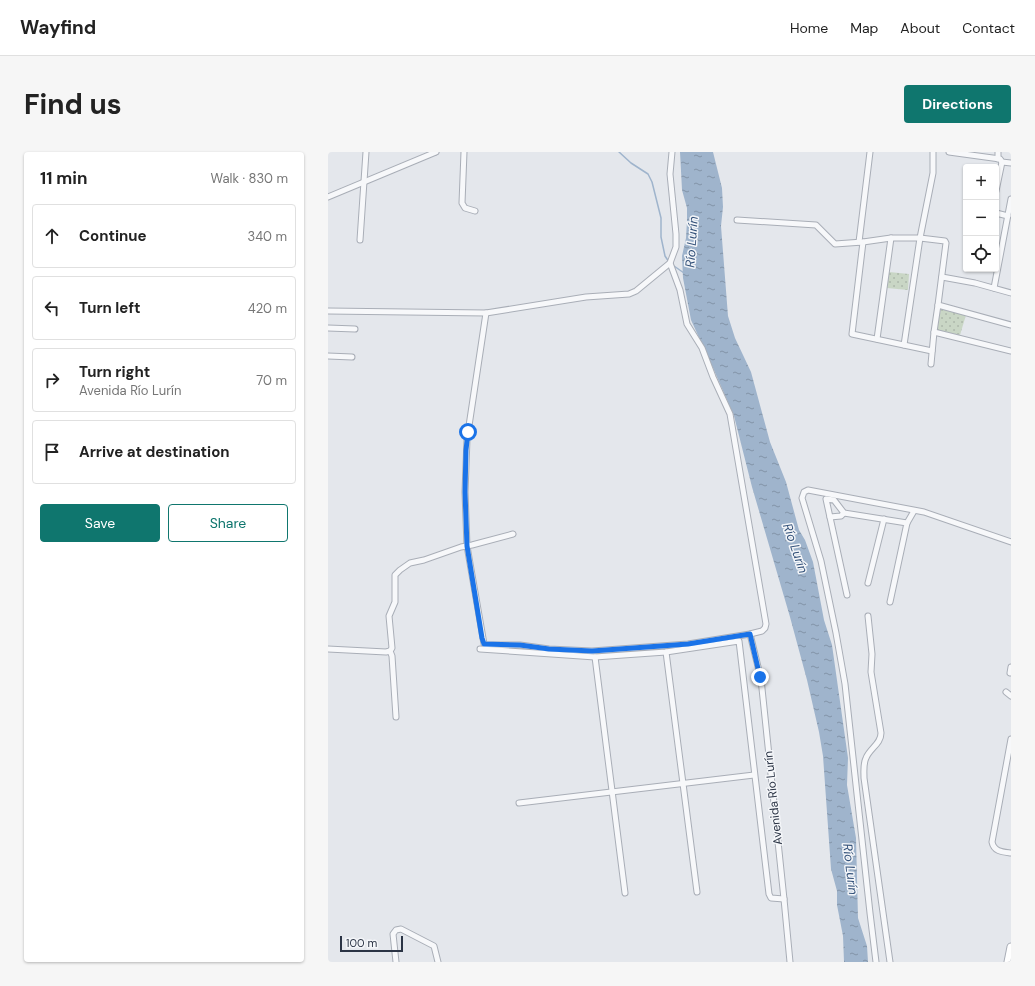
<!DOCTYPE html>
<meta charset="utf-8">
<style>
:root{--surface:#fff;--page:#f6f6f6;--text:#222;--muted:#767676;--line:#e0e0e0;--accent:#0f766e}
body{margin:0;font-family:"DM Sans",sans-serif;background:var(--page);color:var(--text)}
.controls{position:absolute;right:12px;top:12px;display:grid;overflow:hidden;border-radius:4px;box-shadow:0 1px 3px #0004}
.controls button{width:36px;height:36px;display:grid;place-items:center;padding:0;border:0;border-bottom:1px solid var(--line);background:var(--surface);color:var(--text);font:20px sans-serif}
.scale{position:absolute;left:12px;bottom:10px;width:63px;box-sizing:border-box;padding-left:4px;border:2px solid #2b3445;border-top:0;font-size:11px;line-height:14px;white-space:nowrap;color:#2b3445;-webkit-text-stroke:3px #f4f6f9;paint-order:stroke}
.stop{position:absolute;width:12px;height:12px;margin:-9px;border:3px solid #1a73e8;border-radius:50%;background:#fff}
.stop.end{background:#1a73e8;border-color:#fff;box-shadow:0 1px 4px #0008}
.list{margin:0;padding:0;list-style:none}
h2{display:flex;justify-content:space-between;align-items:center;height:52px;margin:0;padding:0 16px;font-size:17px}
h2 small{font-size:13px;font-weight:400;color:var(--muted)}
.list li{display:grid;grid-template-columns:26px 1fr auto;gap:12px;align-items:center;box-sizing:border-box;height:64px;margin:0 8px 8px;padding:0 8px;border:1px solid var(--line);border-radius:4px}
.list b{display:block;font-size:15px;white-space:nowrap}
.list p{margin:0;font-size:13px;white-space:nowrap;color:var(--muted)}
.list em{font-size:13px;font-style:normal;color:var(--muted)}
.actions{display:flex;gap:8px;padding:12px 16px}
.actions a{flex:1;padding:9px 0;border:1px solid var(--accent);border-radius:4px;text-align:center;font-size:14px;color:var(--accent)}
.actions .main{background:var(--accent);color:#fff}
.icon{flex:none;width:22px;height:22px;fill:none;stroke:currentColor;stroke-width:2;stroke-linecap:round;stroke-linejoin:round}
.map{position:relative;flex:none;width:683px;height:810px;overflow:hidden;border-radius:4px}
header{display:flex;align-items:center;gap:24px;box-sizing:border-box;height:56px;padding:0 20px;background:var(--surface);border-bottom:1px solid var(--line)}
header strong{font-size:19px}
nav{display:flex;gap:22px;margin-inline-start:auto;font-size:14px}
.intro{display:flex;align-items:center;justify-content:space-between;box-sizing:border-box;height:96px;padding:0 24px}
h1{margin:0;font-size:28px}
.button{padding:10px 18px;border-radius:4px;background:var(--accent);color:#fff;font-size:14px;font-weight:700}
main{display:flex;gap:24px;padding:0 24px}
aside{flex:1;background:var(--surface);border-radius:4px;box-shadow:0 1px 3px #0004}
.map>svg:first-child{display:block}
.grass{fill:url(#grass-dots)}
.water{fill:url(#water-ripples)}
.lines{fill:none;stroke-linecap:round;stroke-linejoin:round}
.stream{stroke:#9fb4cc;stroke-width:1.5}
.minor-casing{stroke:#a9aeb7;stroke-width:7}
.secondary-casing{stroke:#a9aeb7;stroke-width:9}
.minor{stroke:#f7f8fa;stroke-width:5}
.secondary{stroke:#fff;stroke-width:7}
.route{stroke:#1a73e8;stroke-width:5}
.labels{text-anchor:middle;stroke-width:3;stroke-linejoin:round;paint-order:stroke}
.street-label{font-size:12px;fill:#2b3445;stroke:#f4f6f9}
.water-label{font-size:13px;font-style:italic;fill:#34527a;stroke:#f4f6f9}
</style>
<header>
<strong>Wayfind</strong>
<nav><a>Home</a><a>Map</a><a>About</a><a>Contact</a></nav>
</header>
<div class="intro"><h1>Find us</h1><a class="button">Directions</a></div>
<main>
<aside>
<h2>11 min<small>Walk · 830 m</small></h2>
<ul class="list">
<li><svg class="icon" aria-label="ahead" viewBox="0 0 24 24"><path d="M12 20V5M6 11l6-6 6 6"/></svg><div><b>Continue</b></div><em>340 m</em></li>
<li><svg class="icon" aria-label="left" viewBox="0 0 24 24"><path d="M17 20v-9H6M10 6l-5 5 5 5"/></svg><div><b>Turn left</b></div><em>420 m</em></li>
<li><svg class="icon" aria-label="right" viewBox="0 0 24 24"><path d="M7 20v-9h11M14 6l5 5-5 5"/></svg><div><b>Turn right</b><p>Avenida Río Lurín</p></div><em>70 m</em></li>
<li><svg class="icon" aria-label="arrive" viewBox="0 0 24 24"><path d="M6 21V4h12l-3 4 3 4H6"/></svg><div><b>Arrive at destination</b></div></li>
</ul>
<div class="actions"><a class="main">Save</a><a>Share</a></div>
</aside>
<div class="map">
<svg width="683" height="810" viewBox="0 0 683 810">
<defs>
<pattern id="grass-dots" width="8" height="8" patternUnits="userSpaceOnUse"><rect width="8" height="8" fill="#c9d6c5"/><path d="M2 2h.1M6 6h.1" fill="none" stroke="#adb8ab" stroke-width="1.8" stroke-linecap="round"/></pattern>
<pattern id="water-ripples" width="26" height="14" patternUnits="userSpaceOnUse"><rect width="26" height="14" fill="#9fb4cc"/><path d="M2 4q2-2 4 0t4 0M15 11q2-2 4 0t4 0" fill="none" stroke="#8293a7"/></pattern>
</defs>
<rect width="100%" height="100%" fill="#e4e7ec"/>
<!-- grass -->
<g class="grass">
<polygon points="561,120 581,122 580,138 559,136"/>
<polygon points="613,157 638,163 632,183 608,178"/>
</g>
<!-- water -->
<polygon class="water" points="352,0 385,0 394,36 395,55 393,74 400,164 407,186 423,220 442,290 458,330 471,378 477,388 485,410 496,468 504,493 520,606 519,633 528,686 530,766 539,794 540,810 516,810 515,784 509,753 509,739 503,717 495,604 491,580 479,528 462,465 424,335 406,264 385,216 363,168 355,126 354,104 358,86 359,68 359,56 354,38"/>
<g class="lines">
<!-- stream -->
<g class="stream">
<polyline points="291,0 303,11 320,22 324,30 333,66 333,85 337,104 341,110"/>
<polyline points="346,114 356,121"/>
</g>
<!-- minor casing -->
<g class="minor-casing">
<g id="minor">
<polyline points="136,0 134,51 137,56 147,59"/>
<polyline points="621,0 672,7 674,10 683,11"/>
<polyline points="670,7 670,0"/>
<polyline points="668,39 674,10"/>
<polyline points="0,45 108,0"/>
<polyline points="668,61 680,64"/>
<polyline points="409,68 488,73 507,92 535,90 563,86 592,86 617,89 618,91 610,153 606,180 603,212"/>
<polyline points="32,88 38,0"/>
<polyline points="531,90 542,0"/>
<polyline points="535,90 524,182 604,199"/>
<polyline points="614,125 647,131 683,141"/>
<polyline points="666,136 683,47"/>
<polyline points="610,153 683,173"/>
<polyline points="0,159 158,161 258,145 301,142 308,139 342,111"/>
<polyline points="158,161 139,287 137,340 139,394 156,492 158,493 192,493 221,497 264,499 360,492 422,482 434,479 437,476 438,472 402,262 385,225 374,196 359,172 352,138 342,111 348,95 348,82 342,22 344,0"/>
<polyline points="0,176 27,177"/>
<polyline points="606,180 683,199"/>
<polyline points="549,187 563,86"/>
<polyline points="576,193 592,86 605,21 605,0"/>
<polyline points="0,204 24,205"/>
<polyline points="502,365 513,364 516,361"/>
<polyline points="579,371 586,359"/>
<polyline points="540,431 556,367"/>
<polyline points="519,443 498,347 506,348 516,361 579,371 562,450"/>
<path d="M540,464L544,502L543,520L553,581C553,592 542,596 538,606C535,612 536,619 536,626L562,810"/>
<polyline points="422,482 433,527 456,747 462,810"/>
<polyline points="0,497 58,500 62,499 64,496 61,464 67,450 67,423 72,418 82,411 96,408 133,395 144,393 185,382"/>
<polyline points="152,497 267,505 338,500 411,489 441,742 443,746 456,747"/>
<polyline points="62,499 64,504 68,565"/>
<polyline points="338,500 369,740"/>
<polyline points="267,505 297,741"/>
<polyline points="682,521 683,515"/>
<polyline points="678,540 683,544"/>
<path d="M683,587L664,690C666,700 675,700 683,701"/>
<polyline points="191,651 426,623"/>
<polyline points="68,810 65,782 68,778 73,777 106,794 110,810"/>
<polyline points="548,810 542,761 517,532 508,481 493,409 474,346 476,340 480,338 596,360 683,390"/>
</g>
</g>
<!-- secondary casing -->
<g class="secondary-casing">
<polyline id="secondary" points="680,810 683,795"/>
</g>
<!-- minor -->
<use href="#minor" class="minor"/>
<!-- secondary -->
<use href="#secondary" class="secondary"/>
</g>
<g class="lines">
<!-- route -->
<polyline class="route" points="140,280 138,298 137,340 139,394 154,486 156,492 192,493 221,497 264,499 360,492 422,482 432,525"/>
</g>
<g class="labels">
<!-- street labels -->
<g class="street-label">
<text transform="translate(445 646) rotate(-96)" y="4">Avenida Río Lurín</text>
</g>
<!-- water labels -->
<g class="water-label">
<text transform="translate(363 90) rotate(-86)" y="5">Río Lurín</text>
<text transform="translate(468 396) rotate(71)" y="5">Río Lurín</text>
<text transform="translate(523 717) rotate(83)" y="5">Río Lurín</text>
</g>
</g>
</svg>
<div class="controls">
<button>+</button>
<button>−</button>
<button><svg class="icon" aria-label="locate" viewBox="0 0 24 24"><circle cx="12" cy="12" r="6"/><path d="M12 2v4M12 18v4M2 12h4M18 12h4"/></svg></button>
</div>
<div class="scale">100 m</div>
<div class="stop" style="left:140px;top:280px"></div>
<div class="stop end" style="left:432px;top:525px"></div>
</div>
</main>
